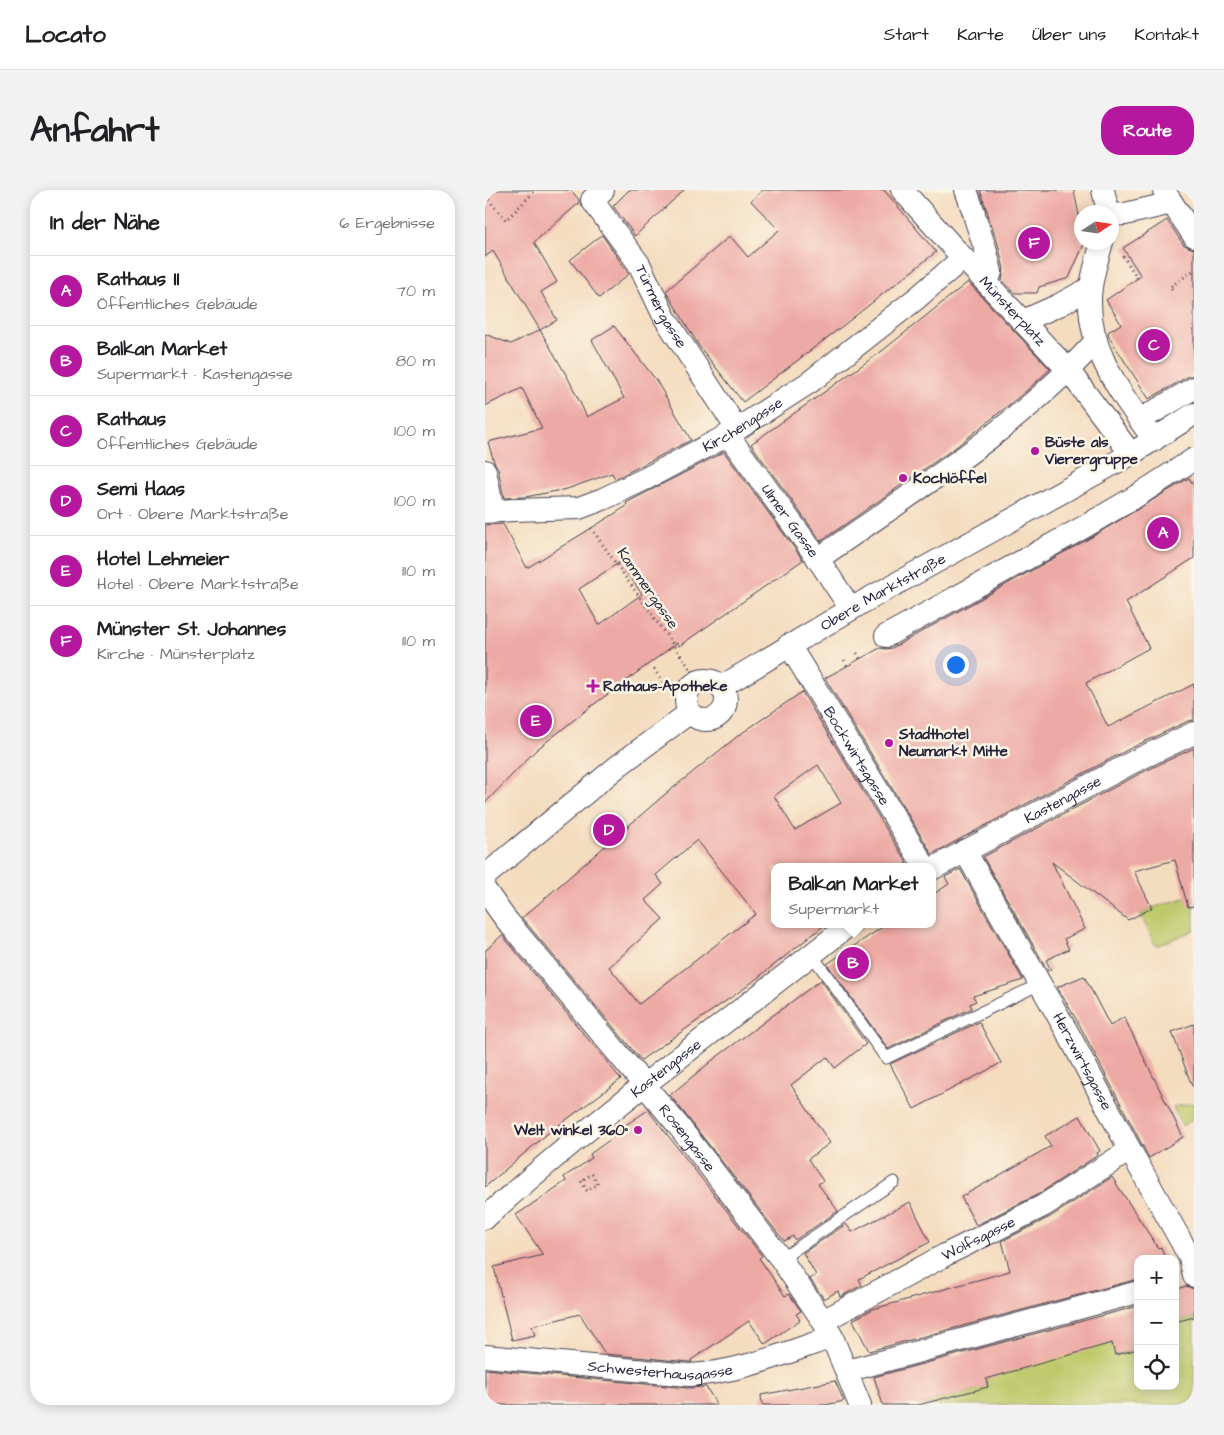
<!DOCTYPE html>
<html lang="de">
<meta charset="utf-8">
<style>
:root{--surface:#fff;--page:#f2f2f2;--text:#202124;--muted:#757577;--line:#e0e0e0;--accent:#b5179e}
body{margin:0;font-family:"Architects Daughter",sans-serif;background:var(--page);color:var(--text)}
.controls{position:absolute;right:15px;bottom:15px;display:grid;overflow:hidden;border-radius:10px;box-shadow:0 2px 12px #0003}
.controls button{width:45px;height:45px;display:grid;place-items:center;padding:0;border:0;border-bottom:1px solid var(--line);background:var(--surface);color:var(--text);font:25px sans-serif}
.compass{position:absolute;left:589px;top:15px;width:45px;height:45px;border-radius:50%;background:var(--surface);box-shadow:0 2px 12px #0003;rotate:78deg}
.you{position:absolute;left:470px;top:474px;width:18px;height:18px;margin:-12px;border:4px solid #fff;border-radius:50%;background:#1a73e8;box-shadow:0 0 0 8px #1a73e833}
.badge{display:grid;place-items:center;width:32px;height:32px;border-radius:50%;background:var(--accent);color:#fff;font-size:16px;font-weight:700}
.pin{position:absolute;translate:-50% -50%;border:2px solid #fff;box-shadow:0 1px 5px #0006}
.popup{position:absolute;left:286px;top:673px;width:165px;height:65px;box-sizing:border-box;display:grid;place-content:center;border-radius:10px;background:var(--surface);filter:drop-shadow(0 1px 4px #0005);font-size:16px;white-space:nowrap;color:var(--muted)}
.popup b{font-size:19px;color:var(--text)}
.popup::after{content:'';position:absolute;left:50%;top:100%;margin-left:-10px;border:10px solid transparent;border-top-color:var(--surface)}
.list{margin:0;padding:0;list-style:none}
h2{display:flex;justify-content:space-between;align-items:center;height:65px;margin:0;padding:0 20px;font-size:21px}
h2 small{font-size:16px;font-weight:400;color:var(--muted)}
.list li{display:grid;grid-template-columns:32px 1fr auto;gap:15px;align-items:center;box-sizing:border-box;height:70px;padding:0 20px;border-top:1px solid var(--line)}
.list b{display:block;font-size:19px;white-space:nowrap}
.list p{margin:0;font-size:16px;white-space:nowrap;color:var(--muted)}
.list em{font-size:16px;font-style:normal;color:var(--muted)}
.icon{flex:none;width:28px;height:28px;fill:none;stroke:currentColor;stroke-width:2;stroke-linecap:round;stroke-linejoin:round}
.map{position:relative;flex:none;width:709px;height:1215px;overflow:hidden;border-radius:20px}
header{display:flex;align-items:center;gap:30px;box-sizing:border-box;height:70px;padding:0 25px;background:var(--surface);border-bottom:1px solid var(--line)}
header strong{font-size:24px}
nav{display:flex;gap:28px;margin-inline-start:auto;font-size:18px}
.intro{display:flex;align-items:center;justify-content:space-between;box-sizing:border-box;height:120px;padding:0 30px}
h1{margin:0;font-size:35px}
.button{padding:12px 22px;border-radius:20px;background:var(--accent);color:#fff;font-size:18px;font-weight:700}
main{display:flex;gap:30px;padding:0 30px}
aside{flex:1;background:var(--surface);border-radius:20px;box-shadow:0 2px 12px #0003}
.map>svg:first-child{display:block}
.green{fill:#beca6c;stroke:#707654}
.building{fill:#edaaa5;fill-rule:evenodd}
.lines{fill:none;stroke-linecap:round;stroke-linejoin:round}
.lane-casing{stroke:#423e4f;stroke-width:13}
.street-casing{stroke:#423e4f;stroke-width:24}
.path{stroke:#423e4f;stroke-width:3;stroke-dasharray:1 4;stroke-linecap:butt}
.lane{stroke:#fff;stroke-width:11}
.street{stroke:#fff;stroke-width:22}
.poi-dot{fill:#b5179e;stroke:#fcf5e5;stroke-width:2}
.labels{text-anchor:middle;stroke-width:5;stroke-linejoin:round;paint-order:stroke}
.street-label{font-size:15px;fill:#22223b;stroke:#fcf5e5}
.poi-label{font-size:15px;font-weight:bold;fill:#22223b;stroke:#fcf5e5;text-anchor:start}
</style>
<header>
<strong>Locato</strong>
<nav><a>Start</a><a>Karte</a><a>Über uns</a><a>Kontakt</a></nav>
</header>
<div class="intro"><h1>Anfahrt</h1><a class="button">Route</a></div>
<main>
<aside>
<h2>In der Nähe<small>6 Ergebnisse</small></h2>
<ul class="list">
<li><span class="badge">A</span><div><b>Rathaus II</b><p>Öffentliches Gebäude</p></div><em>70 m</em></li>
<li><span class="badge">B</span><div><b>Balkan Market</b><p>Supermarkt · Kastengasse</p></div><em>80 m</em></li>
<li><span class="badge">C</span><div><b>Rathaus</b><p>Öffentliches Gebäude</p></div><em>100 m</em></li>
<li><span class="badge">D</span><div><b>Semi Haas</b><p>Ort · Obere Marktstraße</p></div><em>100 m</em></li>
<li><span class="badge">E</span><div><b>Hotel Lehmeier</b><p>Hotel · Obere Marktstraße</p></div><em>110 m</em></li>
<li><span class="badge">F</span><div><b>Münster St. Johannes</b><p>Kirche · Münsterplatz</p></div><em>110 m</em></li>
</ul>
</aside>
<div class="map">
<svg width="709" height="1215" viewBox="0 0 709 1215">
<rect width="100%" height="100%" fill="#fcf5e5"/>
<filter id="ink" filterUnits="userSpaceOnUse"><feTurbulence type="fractalNoise" baseFrequency=".02" numOctaves="2"/><feDisplacementMap in="SourceGraphic" scale="10" xChannelSelector="R" yChannelSelector="G"/><feConvolveMatrix kernelMatrix="1 2 1 2 8 2 1 2 1" color-interpolation-filters="sRGB"/></filter>
<filter id="wash" filterUnits="userSpaceOnUse"><feTurbulence type="fractalNoise" baseFrequency=".0096" numOctaves="4" result="noise"/><feDisplacementMap in="SourceGraphic" scale="20" xChannelSelector="R" yChannelSelector="G"/><feGaussianBlur stdDeviation="1.12" result="paint"/><feColorMatrix in="noise" values="0 0 0 0 0 0 0 0 0 0 0 0 0 0 0 0 0 1.4 0 .05"/><feComposite in="paint" operator="in"/></filter>
<g filter="url(#wash)">
<rect width="100%" height="100%" fill="#f4dcbf"/>
<!-- green -->
<g class="green">
<polygon points="709,705 709,740 671,756 655,724 667,718"/>
<polygon points="709,913 709,929 697,936 688,917"/>
<polygon points="709,1127 709,1210 692,1215 433,1215 503,1197 501,1189 624,1141 630,1165 653,1159 653,1196 690,1196 690,1132"/>
</g>
<g id="blocks">
<!-- building -->
<g class="building">
<polygon points="0,0 86,0 94,10 94,13 49,52 72,92 56,102 72,130 55,140 8,61 0,67"/>
<polygon points="144,0 199,0 150,46 128,16"/>
<polygon points="278,0 399,0 451,62 355,138 258,212 214,156 181,101 245,46 263,67 294,40 266,11"/>
<polygon points="495,0 589,0 596,36 596,52 600,52 584,88 554,97 552,103 529,103 517,90 519,79 513,54"/>
<polygon points="682,30 698,54 703,57 709,59 709,185 702,187 664,209 624,147 623,142 636,134 621,110 656,86 638,58"/>
<polygon points="117,45 144,84 114,108 85,70"/>
<polygon points="483,92 565,179 539,203 471,257 336,351 266,254 397,161"/>
<polygon points="129,136 171,190 206,250 130,289 127,283 82,299 40,307 19,308 13,278 9,272 3,252 57,238 37,198 0,216 0,144 26,154 55,140 83,188 102,227 139,208 107,150"/>
<path d="M239,262L318,370L217,440L194,456L192,453L104,518L51,560L0,613V335L18,334L42,378L142,316L141,313ZM135,372L157,404L114,435L94,399Z"/>
<polygon points="704,288 709,296 709,368 641,412 664,458 601,493 623,537 709,494 709,530 703,531 642,560 447,664 340,488 395,458 401,459 407,458 605,348"/>
<path d="M317,502L422,673L416,677H289V734H341L261,797L156,870L37,728L178,606L254,545ZM333,575L356,613L310,640L289,606ZM212,650L271,724L154,814L124,777L178,729L160,710L178,694L171,685Z"/>
<polygon points="709,558 709,716 703,717 690,670 649,681 667,718 643,730 567,672 600,739 579,749 584,759 561,770 566,780 563,781 498,667 654,584"/>
<polygon points="475,679 538,790 488,806 491,811 485,814 487,818 403,859 342,774 402,734 447,734 447,705 464,694 460,687"/>
<polygon points="17,745 136,889 62,944 0,997 0,761"/>
<polygon points="599,786 625,836 639,827 698,947 664,968 595,836 572,797"/>
<polygon points="336,790 381,854 350,878 342,867 306,895 345,953 323,969 338,991 333,994 353,1021 310,1050 308,1046 299,1051 185,905 229,869"/>
<polygon points="494,832 516,873 429,919 405,874"/>
<polygon points="709,834 709,896 707,896 687,842"/>
<polygon points="163,920 277,1066 274,1068 300,1106 304,1104 316,1121 311,1124 315,1130 280,1154 264,1131 206,1170 207,1172 204,1172 120,1164 95,1124 47,1136 50,1145 27,1150 9,1077 58,1065 31,1025 81,991 79,987 107,968 105,964 133,944 132,941"/>
<polygon points="595,926 615,961 612,963 613,965 552,1005 491,1035 476,1007 566,956 560,946"/>
<polygon points="627,987 673,1058 676,1057 680,1069 653,1069 653,1089 384,1161 368,1130 388,1119 525,1081 517,1051 565,1027"/>
<polygon points="425,1012 445,1052 374,1089 377,1095 355,1107 353,1101 339,1109 325,1089 331,1085 318,1063 361,1034 367,1042"/>
<polygon points="701,1096 709,1099 709,1127 690,1132 690,1100"/>
<polygon points="653,1116 653,1159 630,1165 627,1153 501,1189 503,1197 433,1215 398,1215 389,1187"/>
<polygon points="0,1179 203,1198 221,1197 232,1215 0,1215"/>
<polygon points="350,1191 359,1211 340,1215 277,1215 276,1205"/>
</g>
</g>
</g>
<g filter="url(#ink)">
<use href="#blocks" fill-opacity="0" stroke="#423e4f" stroke-width="1"/>
<g class="lines">
<!-- lane casing -->
<g class="lane-casing">
<g id="lane">
<polyline points="327,765 401,868 555,794"/>
<polyline points="296,1069 409,992"/>
</g>
</g>
<!-- street casing -->
<g class="street-casing">
<g id="street">
<path id="s1" d="M118,0L107,10L154,74L180,128L252,239"/>
<path id="s2" d="M417,0L468,57L584,181L646,264"/>
<polyline points="481,0 489,23"/>
<polyline points="618,0 623,22"/>
<polyline points="679,1 709,46"/>
<polyline points="626,25 640,24 687,13"/>
<polyline points="490,28 498,52"/>
<path d="M617,52C613,67 608,82 606,97C598,156 637,205 669,250"/>
<polyline points="500,57 506,82 502,93"/>
<polyline points="538,131 574,115 605,98"/>
<polyline points="655,230 709,198"/>
<path id="s3" d="M243,245L333,369L366,419"/>
<polyline points="0,281 8,321"/>
<path id="s4" d="M0,322L29,320L94,318L118,309L162,288L243,245L325,192L432,108L478,68"/>
<path d="M333,369C430,300 531,240 611,151"/>
<polyline points="401,446 599,337 650,307 709,269"/>
<path id="s5" d="M304,455L440,677"/>
<circle cx="221" cy="510" r="20"/>
<path id="s6" d="M236,497L378,412L646,264L709,224"/>
<path id="s7" d="M480,661L585,847L645,960L696,1051L705,1068L709,1086"/>
<path id="s8" d="M447,679L648,572L709,543"/>
<polyline points="0,686 133,576 204,523"/>
<path id="s9" d="M0,700L19,727L192,934L296,1069L338,1131L347,1147L375,1215"/>
<path id="s10" d="M0,1028C116,923 243,832 365,734"/>
<path id="s11" d="M338,1131L460,1065L558,1016L645,960"/>
<path id="s12" d="M0,1166L204,1185C253,1183 301,1163 347,1147"/>
<polyline points="362,1181 653,1102"/>
</g>
</g>
<!-- path -->
<g class="path">
<polyline points="0,6 21,30 51,0"/>
<polyline points="638,66 653,89"/>
<polyline points="687,100 685,97 709,80"/>
<polyline points="106,338 213,490"/>
<polyline points="372,463 375,469"/>
<polyline points="359,470 362,476"/>
<polyline points="169,479 187,505"/>
<polygon points="107,984 113,994 102,1001 96,991"/>
</g>
<!-- lane -->
<use href="#lane" class="lane"/>
<!-- street -->
<use href="#street" class="street"/>
</g>
</g>
<!-- markers -->
<g class="poi-dot">
<circle cx="550" cy="261" r="5"/>
<circle cx="418" cy="288" r="5"/>
<path d="M105.5 488.5h5v5h5v5h-5v5h-5v-5h-5v-5h5z"/>
<circle cx="404" cy="553" r="5"/>
<circle cx="153" cy="940" r="5"/>
</g>
<g class="labels">
<!-- street labels -->
<g class="street-label">
<text dy="5" stroke="none"><textPath href="#s1" startOffset="142">Türmergasse</textPath></text>
<text dy="5" stroke="none"><textPath href="#s2" startOffset="164">Münsterplatz</textPath></text>
<text dy="5" stroke="none"><textPath href="#s4" startOffset="278">Kirchengasse</textPath></text>
<text dy="5" stroke="none"><textPath href="#s3" startOffset="106">Ulmer Gasse</textPath></text>
<text transform="translate(163 398) rotate(55)" y="5">Kammergasse</text>
<text dy="5" stroke="none"><textPath href="#s6" startOffset="188">Obere Marktstraße</textPath></text>
<text dy="5" stroke="none"><textPath href="#s5" startOffset="130">Bockwirtsgasse</textPath></text>
<text dy="5" stroke="none"><textPath href="#s8" startOffset="148">Kastengasse</textPath></text>
<text dy="5" stroke="none"><textPath href="#s7" startOffset="241">Herzwirtsgasse</textPath></text>
<text dy="5" stroke="none"><textPath href="#s10" startOffset="235">Kastengasse</textPath></text>
<text dy="5" stroke="none"><textPath href="#s9" startOffset="320">Rosengasse</textPath></text>
<text dy="5" stroke="none"><textPath href="#s11" startOffset="176">Wolfsgasse</textPath></text>
<text dy="5" stroke="none"><textPath href="#s12" startOffset="176">Schwesterhausgasse</textPath></text>
</g>
<!-- poi labels -->
<g class="poi-label">
<text x="560" y="257">Büste als<tspan x="560" dy="17">Vierergruppe</tspan></text>
<text x="428" y="293">Kochlöffel</text>
<text x="118" y="501">Rathaus-Apotheke</text>
<text x="414" y="549">Stadthotel<tspan x="414" dy="17">Neumarkt Mitte</tspan></text>
<text x="143" y="945" text-anchor="end">Welt winkel 360°</text>
</g>
</g>
</svg>
<div class="controls">
<button>+</button>
<button>−</button>
<button><svg class="icon" aria-label="locate" viewBox="0 0 24 24"><circle cx="12" cy="12" r="6"/><path d="M12 2v4M12 18v4M2 12h4M18 12h4"/></svg></button>
</div>
<svg class="compass" viewBox="-18 -18 36 36"><path d="M0-13l5 13h-10z" fill="#e53935"/><path d="M0 13l5-13h-10z" fill="#757577"/></svg>
<div class="you"></div>
<div class="pin badge" style="left:678px;top:343px">A</div>
<div class="pin badge" style="left:368px;top:773px">B</div>
<div class="popup"><b>Balkan Market</b>Supermarkt</div>
<div class="pin badge" style="left:669px;top:155px">C</div>
<div class="pin badge" style="left:124px;top:640px">D</div>
<div class="pin badge" style="left:51px;top:531px">E</div>
<div class="pin badge" style="left:549px;top:53px">F</div>
</div>
</main>
